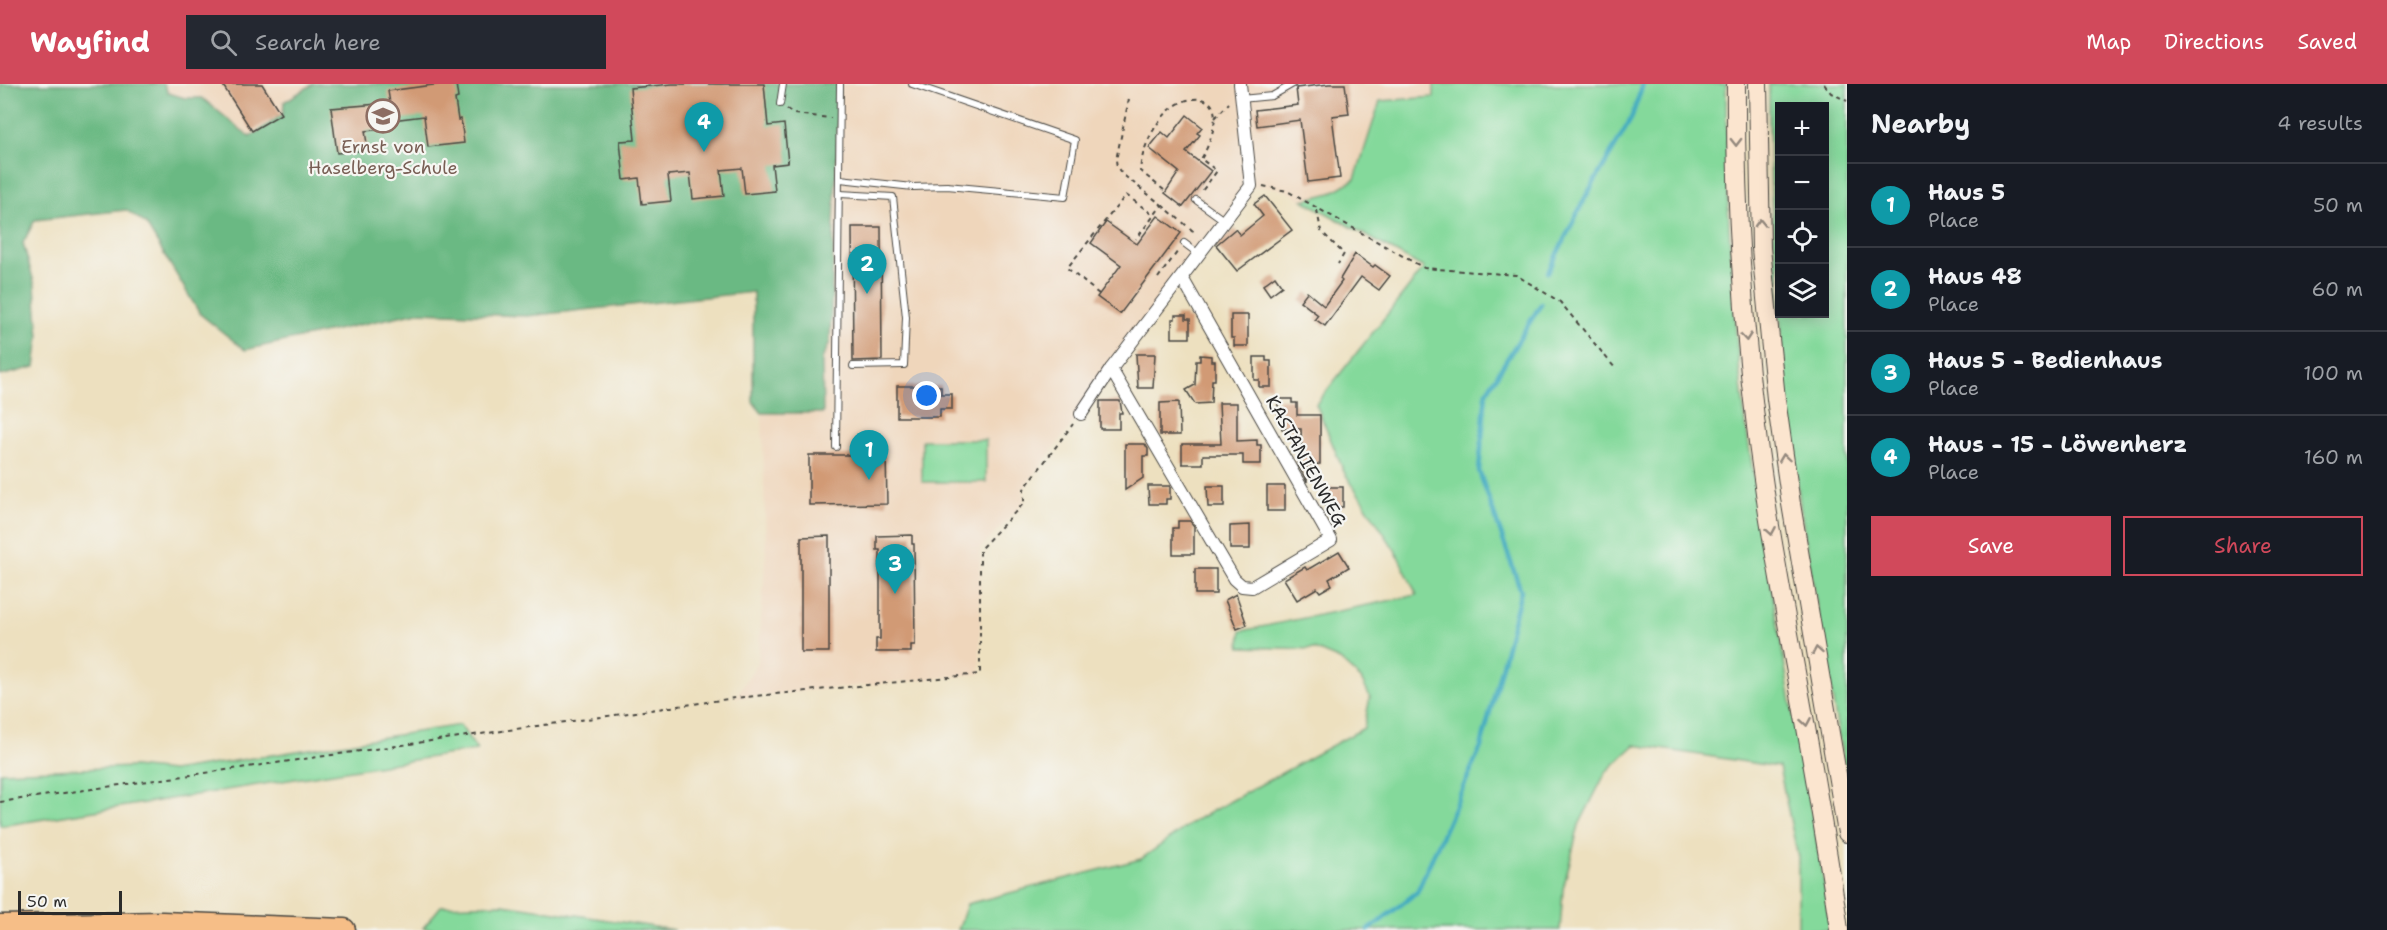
<!DOCTYPE html>
<meta charset="utf-8">
<style>
:root{--surface:#171b24;--page:#242831;--text:#f1f3f6;--muted:#9ea1a6;--line:#363941;--accent:#d1495b}
body{margin:0;font-family:"Shantell Sans",sans-serif;background:var(--page);color:var(--text)}
.controls{position:absolute;right:18px;top:18px;display:grid;overflow:hidden;border-radius:0px;box-shadow:0 3px 15px #0003}
.controls button{width:54px;height:54px;display:grid;place-items:center;padding:0;border:0;border-bottom:2px solid var(--line);background:var(--surface);color:var(--text);font:30px sans-serif}
.scale{position:absolute;left:18px;bottom:15px;width:104px;box-sizing:border-box;padding-left:6px;border:3px solid #2b2b2b;border-top:0;font-size:16px;line-height:21px;white-space:nowrap;color:#2b2b2b;-webkit-text-stroke:4px #f6f6f2;paint-order:stroke}
.you{position:absolute;left:927px;top:312px;width:21px;height:21px;margin:-15px;border:4px solid #fff;border-radius:50%;background:#1a73e8;box-shadow:0 0 0 9px #1a73e833}
.badge{display:grid;place-items:center;width:39px;height:39px;border-radius:50%;background:var(--accent);color:#fff;font-size:20px;font-weight:700}
.pin{position:absolute;translate:-50% -50px;filter:drop-shadow(0 2px 3px #0008)}
.pin::after{content:'';position:absolute;top:32px;width:21px;height:18px;background:inherit;clip-path:polygon(0 0,100% 0,50% 100%)}
.list{margin:0;padding:0;list-style:none}
h2{display:flex;justify-content:space-between;align-items:center;height:78px;margin:0;padding:0 24px;font-size:26px}
h2 small{font-size:20px;font-weight:400;color:var(--muted)}
.list li{display:grid;grid-template-columns:39px 1fr auto;gap:18px;align-items:center;box-sizing:border-box;height:84px;padding:0 24px;border-top:2px solid var(--line)}
.list b{display:block;font-size:22px;white-space:nowrap}
.list p{margin:0;font-size:20px;white-space:nowrap;color:var(--muted)}
.list em{font-size:20px;font-style:normal;color:var(--muted)}
.actions{display:flex;gap:12px;padding:18px 24px}
.actions a{flex:1;padding:14px 0;border:2px solid var(--accent);border-radius:0px;text-align:center;font-size:21px;color:var(--accent)}
.actions .main{background:var(--accent);color:#fff}
.icon{flex:none;width:33px;height:33px;fill:none;stroke:currentColor;stroke-width:2;stroke-linecap:round;stroke-linejoin:round}
.map{position:relative;flex:none;width:1847px;height:846px;overflow:hidden}
header{display:flex;align-items:center;gap:36px;box-sizing:border-box;height:84px;padding:0 30px;background:var(--accent);color:#fff}
header strong{font-size:28px}
nav{display:flex;gap:33px;margin-inline-start:auto;font-size:21px}
.search{width:420px;height:54px;background:var(--page);display:flex;align-items:center;gap:15px;box-sizing:border-box;padding:0 21px;border-radius:0px;color:var(--muted);font-size:22px}
main{display:flex}
aside{flex:1;background:var(--surface)}
.map>svg:first-child{display:block}
.built{fill:#efd6bb}
.green{fill:#84d99b;stroke:#588263;stroke-width:1.5}
.forest{fill:#6bb983;stroke:#4b7257;stroke-width:1.5}
.lines{fill:none;stroke-linecap:round;stroke-linejoin:round}
.stream{stroke:#41aac1;stroke-width:4.5}
.building{fill:#d19a75}
.lane-casing{stroke:#484641;stroke-width:8}
.street-casing{stroke:#484641;stroke-width:14}
.secondary-casing{stroke:#484641;stroke-width:20}
.highway-casing{stroke:#484641;stroke-width:25}
.path{stroke:#484641;stroke-width:2;stroke-dasharray:4.5 4.5;stroke-linecap:butt}
.lane{stroke:#fff;stroke-width:6}
.street{stroke:#fff;stroke-width:12}
.secondary{stroke:#fbe5cf;stroke-width:18}
.highway{stroke:#f6be87;stroke-width:22}
.oneway{stroke:#93887d}
.labels{text-anchor:middle;stroke-width:4.5;stroke-linejoin:round;paint-order:stroke}
.education-label{font-size:18px;fill:#785e54;stroke:#f6f6f2}
.street-label{font-size:18px;fill:#2b2b2b;stroke:#f6f6f2}
</style>
<header>
<strong>Wayfind</strong>
<div class="search"><svg class="icon" aria-label="search" viewBox="0 0 24 24"><circle cx="10" cy="10" r="6"/><path d="M15 15l6 6"/></svg>Search here</div>
<nav><a>Map</a><a>Directions</a><a>Saved</a></nav>
</header>
<main>
<div class="map">
<svg width="1847" height="846" viewBox="0 0 1847 846">
<rect width="100%" height="100%" fill="#f6f6f2"/>
<filter id="ink" filterUnits="userSpaceOnUse"><feTurbulence type="fractalNoise" baseFrequency=".0167" numOctaves="2"/><feDisplacementMap in="SourceGraphic" scale="12" xChannelSelector="R" yChannelSelector="G"/><feConvolveMatrix kernelMatrix="1 2 1 2 8 2 1 2 1" color-interpolation-filters="sRGB"/></filter>
<filter id="wash" filterUnits="userSpaceOnUse"><feTurbulence type="fractalNoise" baseFrequency=".008" numOctaves="4" result="noise"/><feDisplacementMap in="SourceGraphic" scale="24" xChannelSelector="R" yChannelSelector="G"/><feGaussianBlur stdDeviation="1.35" result="paint"/><feColorMatrix in="noise" values="0 0 0 0 0 0 0 0 0 0 0 0 0 0 0 0 0 1.4 0 .05"/><feComposite in="paint" operator="in"/></filter>
<g filter="url(#wash)">
<rect width="100%" height="100%" fill="#ede0bf"/>
<!-- built -->
<polygon class="built" points="0,0 1434,0 1434,12 1364,63 1355,95 1331,109 1303,116 1287,107 1270,103 1251,103 1024,404 1024,419 980,465 980,590 735,614 758,578 766,465 762,329 753,318 753,208 527,232 418,228 245,266 200,230 146,140 126,126 35,136 23,159 35,202 39,253 35,283 0,292"/>
<!-- green -->
<g class="green">
<path d="M1434,0H1726C1726,108 1731,219 1744,326C1756,416 1772,506 1787,595C1801,679 1821,762 1830,846H1798V773L1779,683L1635,661L1606,688L1579,741L1563,805L1560,846H958L967,820L1141,775L1196,736L1364,644L1370,613L1361,595L1340,576L1314,565L1240,563L1241,547L1417,511L1395,466L1344,388L1316,320L1424,184L1303,116L1331,109L1355,95L1380,17L1434,13Z"/>
<path d="M1769,0H1847V701L1801,428L1787,318L1780,230H1824V22H1780L1779,228C1773,152 1769,76 1769,0Z"/>
<rect x="922" y="356" width="64" height="42"/>
<polygon points="460,641 477,666 0,742 0,688 134,683 172,687"/>
<polygon points="503,820 674,846 440,846 423,844 441,822"/>
</g>
<!-- forest -->
<polygon class="forest" points="0,0 164,0 168,9 185,14 202,14 250,53 283,30 284,18 313,0 839,0 830,258 822,275 823,329 762,329 753,318 753,208 527,232 418,228 245,266 200,230 146,140 126,126 35,136 23,159 35,202 39,253 35,283 0,292"/>
<g class="lines">
<!-- stream -->
<g class="stream">
<polyline points="1548,188 1585,114 1631,35 1643,0"/>
<polyline points="1369,846 1417,808 1481,663 1521,507 1479,387 1486,309 1541,220"/>
</g>
</g>
<g id="blocks">
<!-- building -->
<g class="building">
<polygon points="222,0 262,0 281,30 252,47"/>
<polygon points="441,0 456,0 458,14 455,15 458,36 461,35 464,59 428,63 424,32 392,36 393,44 365,47 368,66 337,69 331,24 390,19 388,7"/>
<polygon points="672,0 764,0 768,42 784,40 788,79 772,81 775,107 745,110 742,84 721,86 724,112 693,115 690,89 668,91 671,117 642,120 639,94 624,96 620,57 635,56 630,4"/>
<polygon points="1329,0 1345,0 1349,30 1332,32 1340,94 1308,98 1300,36 1257,42 1255,26 1298,21 1296,4"/>
<polygon points="1187,31 1202,43 1197,49 1200,51 1186,68 1211,87 1183,123 1165,109 1179,88 1149,64 1162,48 1169,54"/>
<polygon points="1265,112 1292,146 1237,187 1216,161 1235,145 1240,151 1263,132 1254,120"/>
<polygon points="1158,132 1181,149 1120,230 1097,213 1121,181 1091,159 1106,138 1137,160"/>
<polygon points="852,143 881,143 882,276 853,277"/>
<polygon points="1355,170 1373,183 1375,181 1390,192 1379,206 1361,193 1325,242 1315,235 1318,231 1300,217 1307,208 1324,222 1342,197 1340,195"/>
<polygon points="1275,192 1282,202 1270,211 1263,201"/>
<polygon points="1175,231 1186,231 1186,235 1190,235 1190,254 1172,254 1172,235 1175,235"/>
<polygon points="1231,231 1248,231 1248,262 1234,262 1234,254 1231,254"/>
<polygon points="1136,270 1155,270 1153,304 1138,304"/>
<polygon points="1200,271 1211,272 1211,277 1215,277 1215,296 1212,296 1211,319 1195,320 1186,306 1195,301 1196,277 1200,277"/>
<polygon points="1254,273 1266,273 1266,277 1271,277 1271,303 1259,303 1259,296 1254,296"/>
<polygon points="897,302 941,302 941,310 952,310 952,325 940,325 940,333 897,333"/>
<polygon points="1278,315 1292,315 1292,319 1297,319 1297,331 1320,331 1320,380 1307,381 1307,398 1297,379 1302,376 1301,345 1282,345 1282,338 1278,338"/>
<polygon points="1100,317 1120,317 1122,329 1119,329 1119,345 1100,345"/>
<polygon points="1179,318 1180,351 1160,351 1160,319"/>
<polygon points="1219,319 1237,319 1237,357 1257,356 1257,361 1261,361 1261,380 1243,380 1243,371 1203,371 1203,380 1182,380 1182,360 1221,360"/>
<polygon points="1125,360 1145,360 1148,365 1148,372 1143,372 1143,394 1125,406"/>
<polygon points="809,371 886,371 887,420 809,421"/>
<polygon points="1148,402 1170,402 1170,415 1166,415 1166,420 1149,420"/>
<polygon points="1207,402 1224,402 1224,423 1208,423"/>
<rect x="1267" y="402" width="18" height="25"/>
<rect x="1326" y="403" width="17" height="20"/>
<polygon points="1178,437 1190,437 1194,442 1194,470 1173,470 1173,444 1178,444"/>
<polygon points="1250,441 1250,465 1230,465 1230,442"/>
<polygon points="912,451 912,460 914,460 915,561 911,561 911,568 876,568 876,555 880,555 880,466 877,466 877,452"/>
<polygon points="829,452 829,568 801,568 801,453"/>
<polygon points="1339,467 1349,483 1329,495 1332,501 1320,508 1317,504 1297,516 1284,495 1305,483 1307,486"/>
<rect x="1195" y="485" width="21" height="25"/>
<polygon points="1236,510 1247,541 1237,545 1225,516"/>
</g>
</g>
</g>
<g filter="url(#ink)">
<use href="#blocks" fill-opacity="0" stroke="#484641" stroke-width="1.5"/>
<g class="lines">
<!-- lane casing -->
<g class="lane-casing">
<g id="lane">
<polyline points="1241,15 1272,12 1293,0"/>
<polyline points="780,20 783,0"/>
<polyline points="840,95 913,103 947,102 1065,113 1075,56 912,0"/>
<polyline points="840,110 893,113 906,233 904,281 853,282"/>
<polyline points="1196,116 1225,137"/>
<polyline points="1184,159 1200,171"/>
<polyline points="836,363 840,0"/>
</g>
</g>
<!-- street casing -->
<g class="street-casing">
<g id="street">
<polyline points="1111,285 1234,495 1242,502 1252,503 1331,456 1182,194"/>
<polyline points="1081,330 1111,285 1251,102 1240,0"/>
</g>
</g>
<!-- secondary casing -->
<g class="secondary-casing">
<g id="secondary">
<path d="M1736,0C1735,144 1746,288 1768,430C1791,569 1820,706 1839,846"/>
<polyline points="1758,0 1761,164 1776,315 1791,420 1847,749"/>
</g>
</g>
<!-- highway casing -->
<g class="highway-casing">
<polyline id="highway" points="0,842 162,839 344,846"/>
</g>
<!-- path -->
<g class="path">
<polyline points="1824,0 1831,9 1847,17"/>
<polyline points="1129,15 1116,76 1117,83 1122,90 1162,121 1136,155"/>
<polyline points="787,25 793,30 831,34"/>
<polyline points="1215,34 1229,19"/>
<polyline points="1263,102 1287,107 1424,184 1516,191 1560,218 1615,284"/>
<path d="M1164,106L1140,87C1142,58 1166,12 1200,15C1228,17 1209,63 1201,75L1217,87L1202,107"/>
<polyline points="1162,121 1193,147 1191,151"/>
<polyline points="1317,126 1321,147 1344,170 1338,180"/>
<polyline points="1158,194 1178,167"/>
<polyline points="1099,210 1067,184 1126,111 1155,132"/>
<polyline points="0,718 735,614 980,590 980,465 1024,419 1024,405 1073,340"/>
</g>
<!-- lane -->
<use href="#lane" class="lane"/>
<!-- street -->
<use href="#street" class="street"/>
<!-- secondary -->
<use href="#secondary" class="secondary"/>
<!-- highway -->
<use href="#highway" class="highway"/>
</g>
<!-- one-way arrows -->
<defs><path id="oneway-chevron" d="M-2-3.5L2.5 0L-2 3.5" fill="none" stroke-width="1.6" stroke-linecap="round" stroke-linejoin="round" transform="scale(1.5)"/></defs>
<g class="oneway">
<use href="#oneway-chevron" transform="translate(1736 58) rotate(89)"/>
<use href="#oneway-chevron" transform="translate(1760 139) rotate(-92)"/>
<use href="#oneway-chevron" transform="translate(1746 253) rotate(85)"/>
<use href="#oneway-chevron" transform="translate(1784 374) rotate(-98)"/>
<use href="#oneway-chevron" transform="translate(1771 447) rotate(80)"/>
<use href="#oneway-chevron" transform="translate(1817 567) rotate(-100)"/>
<use href="#oneway-chevron" transform="translate(1806 638) rotate(80)"/>
</g>
</g>
<!-- icons -->
<defs>
<g id="school-ring" transform="scale(1.725)"><circle r="9.5" fill="#f6f6f2" stroke="#8d6e63" stroke-width="1.5"/><path d="M0-5L7-2L0 1L-7-2ZM-4 1L0 2.5L4 1V4Q0 6-4 4Z" fill="#8d6e63"/></g>
</defs>
<g fill-rule="evenodd">
<use href="#school-ring" x="383" y="32"/>
</g>
<g class="labels">
<!-- education labels -->
<g class="education-label">
<text x="383" y="69">Ernst von<tspan x="383" dy="21">Haselberg-Schule</tspan></text>
</g>
<!-- street labels -->
<g class="street-label">
<text transform="translate(1306 377) rotate(61)" y="6">KASTANIENWEG</text>
</g>
</g>
</svg>
<div class="controls">
<button>+</button>
<button>−</button>
<button><svg class="icon" aria-label="locate" viewBox="0 0 24 24"><circle cx="12" cy="12" r="6"/><path d="M12 2v4M12 18v4M2 12h4M18 12h4"/></svg></button>
<button><svg class="icon" aria-label="layers" viewBox="0 0 24 24"><path d="M12 4l9 5-9 5-9-5zM3 14l9 5 9-5"/></svg></button>
</div>
<div class="scale">50 m</div>
<div class="you"></div>
<div class="pin badge" style="left:869px;top:396px;background:#0f9aa8">1</div>
<div class="pin badge" style="left:867px;top:210px;background:#0f9aa8">2</div>
<div class="pin badge" style="left:895px;top:510px;background:#0f9aa8">3</div>
<div class="pin badge" style="left:704px;top:68px;background:#0f9aa8">4</div>
</div>
<aside>
<h2>Nearby<small>4 results</small></h2>
<ul class="list">
<li><span class="badge" style="background:#0f9aa8">1</span><div><b>Haus 5</b><p>Place</p></div><em>50 m</em></li>
<li><span class="badge" style="background:#0f9aa8">2</span><div><b>Haus 48</b><p>Place</p></div><em>60 m</em></li>
<li><span class="badge" style="background:#0f9aa8">3</span><div><b>Haus 5 - Bedienhaus</b><p>Place</p></div><em>100 m</em></li>
<li><span class="badge" style="background:#0f9aa8">4</span><div><b>Haus - 15 - Löwenherz</b><p>Place</p></div><em>160 m</em></li>
</ul>
<div class="actions"><a class="main">Save</a><a>Share</a></div>
</aside>
</main>
